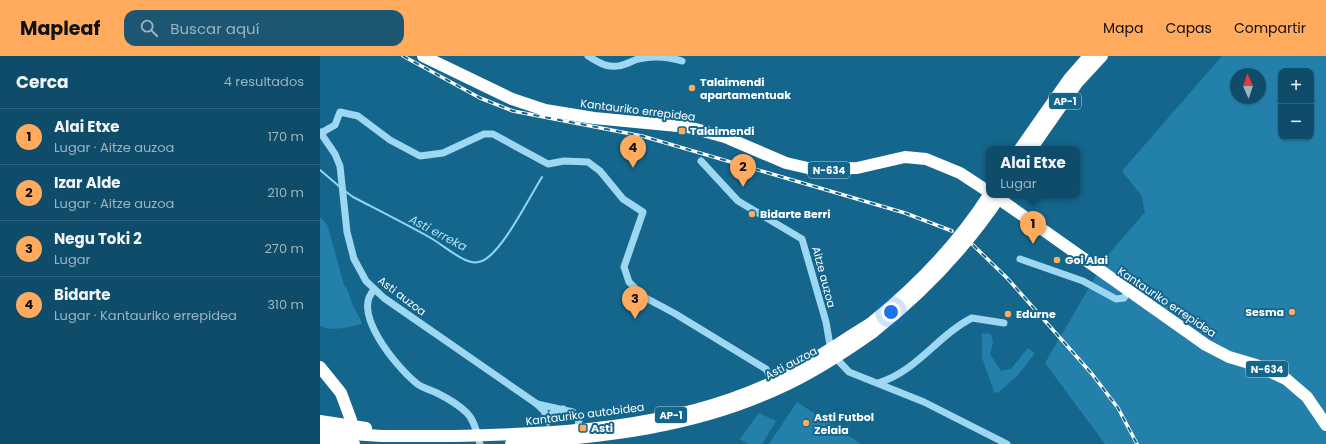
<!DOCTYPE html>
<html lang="es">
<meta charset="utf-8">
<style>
:root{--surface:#0f4c6a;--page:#1d5672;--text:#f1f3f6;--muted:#9bb4c1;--line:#2f637e;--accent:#ffaa5d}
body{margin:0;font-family:Poppins,sans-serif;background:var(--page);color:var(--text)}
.controls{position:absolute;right:12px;top:12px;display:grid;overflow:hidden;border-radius:8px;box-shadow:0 1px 3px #0004}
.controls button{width:36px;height:36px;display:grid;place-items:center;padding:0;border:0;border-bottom:1px solid var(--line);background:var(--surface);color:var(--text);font:20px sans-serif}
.compass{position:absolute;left:910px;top:12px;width:36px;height:36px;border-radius:50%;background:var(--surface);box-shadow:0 1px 3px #0004;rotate:357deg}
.you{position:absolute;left:571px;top:256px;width:14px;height:14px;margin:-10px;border:3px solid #fff;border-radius:50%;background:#1a73e8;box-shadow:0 0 0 6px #1a73e833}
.badge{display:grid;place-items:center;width:26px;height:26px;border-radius:50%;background:var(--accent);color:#111;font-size:13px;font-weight:700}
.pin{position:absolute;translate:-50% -33px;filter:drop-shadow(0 1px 2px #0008)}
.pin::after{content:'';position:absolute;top:21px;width:14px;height:12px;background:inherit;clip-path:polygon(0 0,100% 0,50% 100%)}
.popup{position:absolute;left:666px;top:90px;width:94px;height:52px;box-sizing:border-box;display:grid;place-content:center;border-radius:8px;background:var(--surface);filter:drop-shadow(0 1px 3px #0005);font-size:13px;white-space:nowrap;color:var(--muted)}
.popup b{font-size:15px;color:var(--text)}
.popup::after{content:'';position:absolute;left:50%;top:100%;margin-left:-8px;border:8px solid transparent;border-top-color:var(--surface)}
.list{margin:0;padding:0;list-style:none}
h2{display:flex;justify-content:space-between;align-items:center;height:52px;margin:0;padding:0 16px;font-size:17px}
h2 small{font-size:13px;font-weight:400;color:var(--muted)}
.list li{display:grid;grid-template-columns:26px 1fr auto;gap:12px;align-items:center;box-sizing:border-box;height:56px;padding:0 16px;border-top:1px solid var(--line)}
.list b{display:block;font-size:15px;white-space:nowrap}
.list p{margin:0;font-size:13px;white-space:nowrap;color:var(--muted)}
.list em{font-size:13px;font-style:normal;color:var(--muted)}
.icon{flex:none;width:22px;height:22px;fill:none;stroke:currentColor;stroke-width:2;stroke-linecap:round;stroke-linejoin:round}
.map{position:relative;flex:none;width:1006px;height:388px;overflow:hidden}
header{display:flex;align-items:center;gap:24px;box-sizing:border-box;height:56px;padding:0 20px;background:var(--accent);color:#111}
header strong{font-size:19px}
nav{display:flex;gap:22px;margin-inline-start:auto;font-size:14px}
.search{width:280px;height:36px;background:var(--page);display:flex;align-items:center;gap:10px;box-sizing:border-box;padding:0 14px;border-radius:12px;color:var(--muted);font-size:15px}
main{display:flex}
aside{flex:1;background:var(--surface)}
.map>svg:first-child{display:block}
.green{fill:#2380aa;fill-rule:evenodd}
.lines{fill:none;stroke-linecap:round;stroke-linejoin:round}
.stream{stroke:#8fd6f4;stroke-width:2}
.minor{stroke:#9ed7f1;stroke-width:7}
.highway{stroke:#fff;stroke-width:12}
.rail-casing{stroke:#fff;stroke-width:3.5}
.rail{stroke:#14668d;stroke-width:2;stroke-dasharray:6;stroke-linecap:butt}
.highway-bridge{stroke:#fff;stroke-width:12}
.poi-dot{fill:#ffaa5d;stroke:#14668d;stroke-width:1.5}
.labels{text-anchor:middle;stroke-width:4;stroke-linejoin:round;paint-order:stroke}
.shield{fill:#14668d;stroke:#b8d1dd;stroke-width:1}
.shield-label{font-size:10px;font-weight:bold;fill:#fff}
.poi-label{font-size:11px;font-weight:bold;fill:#fff;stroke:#14668d;text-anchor:start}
.street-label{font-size:11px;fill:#fff;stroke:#14668d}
.water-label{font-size:12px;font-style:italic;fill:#ade2f8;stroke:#14668d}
</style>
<header>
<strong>Mapleaf</strong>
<div class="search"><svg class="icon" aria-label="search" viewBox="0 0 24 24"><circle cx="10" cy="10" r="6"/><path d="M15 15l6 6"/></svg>Buscar aquí</div>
<nav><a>Mapa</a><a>Capas</a><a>Compartir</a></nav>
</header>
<main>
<aside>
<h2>Cerca<small>4 resultados</small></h2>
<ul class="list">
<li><span class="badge">1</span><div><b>Alai Etxe</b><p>Lugar · Aitze auzoa</p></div><em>170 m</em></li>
<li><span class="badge">2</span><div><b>Izar Alde</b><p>Lugar · Aitze auzoa</p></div><em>210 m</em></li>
<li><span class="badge">3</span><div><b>Negu Toki 2</b><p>Lugar</p></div><em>270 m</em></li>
<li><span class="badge">4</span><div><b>Bidarte</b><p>Lugar · Kantauriko errepidea</p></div><em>310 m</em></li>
</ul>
</aside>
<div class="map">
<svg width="1006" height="388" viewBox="0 0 1006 388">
<rect width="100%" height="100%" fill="#14668d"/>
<!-- green -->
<g class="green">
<path d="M902,0H1006V388H785L725,307L788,199L825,156L821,139L802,115ZM961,15H991V81H961ZM916,18H940V42H916Z"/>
<path d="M0,161L7,168L24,229C29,236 30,242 33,250C36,256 40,261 42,268C28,271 13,276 0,270Z"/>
<polygon points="662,277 671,278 673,287 670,298 681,315 691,313 708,292 715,297 699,318 678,337 674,336 662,302"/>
<polygon points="477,346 541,388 449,388"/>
<polygon points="439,357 456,365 442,388 428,388 420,383"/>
</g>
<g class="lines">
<!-- stream -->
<g class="stream">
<polyline points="0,114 20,131"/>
<path d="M25,135L33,141C58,154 84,167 109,181C122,188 134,200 148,205C153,207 157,207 162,205C182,197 210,140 222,121"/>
</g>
<!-- minor -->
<g class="minor">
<path d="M268,0C273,3 279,7 285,9C300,13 306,7 318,3C332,0 349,1 362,5"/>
<polyline points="0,76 15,98 20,110 27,176 34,203 46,225 64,242 217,348 224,355 228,365"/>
<polyline points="1,77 15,69 20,56 38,60 70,84 100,100 123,97 164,78 173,78 228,108 244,105 268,106 280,115 303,143 323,156 304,211 309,226 324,241 354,257 446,313 454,329"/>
<polyline points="381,105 418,145 482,183 506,266 511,295"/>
<polyline points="700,203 763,225 796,243 804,242 808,235"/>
<path d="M54,234C31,257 77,311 95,326C101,332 109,333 117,337C127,342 139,349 147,357C155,365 157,378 160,388"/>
<polyline points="514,300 529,316 604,346 687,388"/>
<path d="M558,327C596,316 618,279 652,262L684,267"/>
<polyline points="217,348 253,356 259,364 257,376"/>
<polyline points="228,366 232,358 243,353"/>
</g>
<!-- highway -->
<g class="highway">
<polyline points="103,0 192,43 225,54 274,62 368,71 405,81 466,107 492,113 537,112 585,101 606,103 640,117 669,136"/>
<polyline points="700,93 749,23 769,0"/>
<polyline points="711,93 757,27 782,0"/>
<polyline points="685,147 886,289 909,301 936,309 966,323 987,341 1006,369"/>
<path d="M550,268C596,231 637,189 669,139"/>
<path d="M553,276C604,236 645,193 681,139"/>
<polyline points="0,311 21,337 31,364"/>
<polyline points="0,365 46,372"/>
<polyline points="0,376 62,380 131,380"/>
<polyline points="0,386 34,388"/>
</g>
<!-- rail casing -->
<g class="rail-casing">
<g id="rail">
<polyline points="83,0 160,42 193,55 322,80 585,157 632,175"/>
<polyline points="653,189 687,222 772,318 798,352 817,388"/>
</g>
</g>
<!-- rail -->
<use href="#rail" class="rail"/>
<!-- highway-bridge -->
<g class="highway-bridge">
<polyline points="673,139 685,147"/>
<path d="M131,380C239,378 351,373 451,327C486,310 517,288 550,268"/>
<path d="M191,388C282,381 373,372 457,333C491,318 522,298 553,276"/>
</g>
</g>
<!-- markers -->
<g class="poi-dot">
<circle cx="372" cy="32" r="4"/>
<rect x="358" y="71" width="8" height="8" rx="2"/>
<circle cx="432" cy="158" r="4"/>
<circle cx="737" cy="204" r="4"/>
<circle cx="972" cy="256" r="4"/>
<circle cx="688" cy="258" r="4"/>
<circle cx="486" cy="367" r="4"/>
<rect x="259" y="368" width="8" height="8" rx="2"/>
</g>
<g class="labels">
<!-- shield labels -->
<g class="shield">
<rect x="729" y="37" width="32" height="16" rx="3"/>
<rect x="488" y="106" width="42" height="16" rx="3"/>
<rect x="926" y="305" width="42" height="16" rx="3"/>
<rect x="335" y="351" width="32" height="16" rx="3"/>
</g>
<g class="shield-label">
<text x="745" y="49">AP-1</text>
<text x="509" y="118">N-634</text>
<text x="947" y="317">N-634</text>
<text x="351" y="363">AP-1</text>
</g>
<!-- poi labels -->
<g class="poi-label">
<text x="380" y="30">Talaimendi<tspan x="380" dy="13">apartamentuak</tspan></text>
<text x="370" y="79">Talaimendi</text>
<text x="440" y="162">Bidarte Berri</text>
<text x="745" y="208">Goi Alai</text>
<text x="964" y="260" text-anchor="end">Sesma</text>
<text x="696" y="262">Edurne</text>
<text x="494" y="365">Asti Futbol<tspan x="494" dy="13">Zelaia</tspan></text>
<text x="271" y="376">Asti</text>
</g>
<!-- street labels -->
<g class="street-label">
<text transform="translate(318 54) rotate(7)" y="4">Kantauriko errepidea</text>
<text transform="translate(504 221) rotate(75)" y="4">Aitze auzoa</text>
<text transform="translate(82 240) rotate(37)" y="4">Asti auzoa</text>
<text transform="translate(847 246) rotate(34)" y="4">Kantauriko errepidea</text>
<text transform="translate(471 307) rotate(-28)" y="4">Asti auzoa</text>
<text transform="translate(265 358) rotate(-7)" y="4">Kantauriko autobidea</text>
</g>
<!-- water labels -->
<g class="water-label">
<text transform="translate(118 177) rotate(28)" y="4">Asti erreka</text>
</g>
</g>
</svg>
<div class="controls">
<button>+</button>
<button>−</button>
</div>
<svg class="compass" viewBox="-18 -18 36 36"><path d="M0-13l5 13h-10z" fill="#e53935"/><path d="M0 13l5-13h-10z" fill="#9bb4c1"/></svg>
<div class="you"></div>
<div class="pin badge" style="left:713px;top:188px">1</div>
<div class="popup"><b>Alai Etxe</b>Lugar</div>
<div class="pin badge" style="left:423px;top:131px">2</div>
<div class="pin badge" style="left:315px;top:263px">3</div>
<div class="pin badge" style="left:313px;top:112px">4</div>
</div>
</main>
